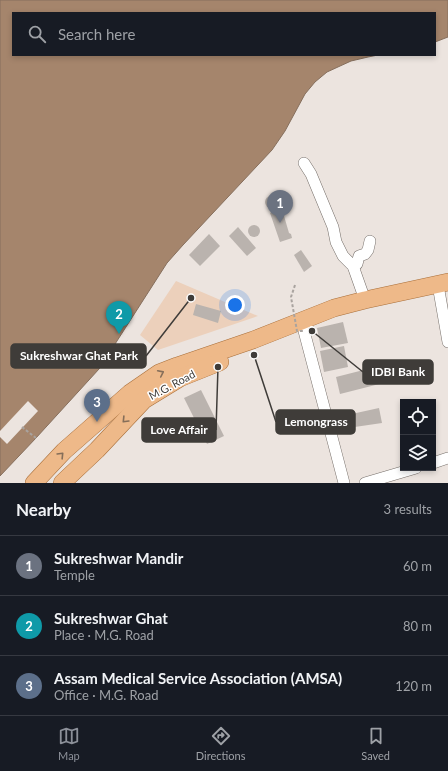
<!DOCTYPE html>
<meta charset="utf-8">
<style>
:root{--surface:#171b24;--page:#20242c;--text:#f1f3f6;--muted:#9ea1a6;--line:#363941;--accent:#8c9099}
body{margin:0;font-family:Lato,sans-serif;background:var(--page);color:var(--text)}
.controls{position:absolute;right:12px;bottom:12px;display:grid;overflow:hidden;border-radius:0px;box-shadow:0 2px 6px #0003}
.controls button{width:36px;height:36px;display:grid;place-items:center;padding:0;border:0;border-bottom:1px solid var(--line);background:var(--surface);color:var(--text);font:20px sans-serif}
.you{position:absolute;left:235px;top:305px;width:14px;height:14px;margin:-10px;border:3px solid #fff;border-radius:50%;background:#1a73e8;box-shadow:0 0 0 6px #1a73e833}
.badge{display:grid;place-items:center;width:26px;height:26px;border-radius:50%;background:var(--accent);color:#fff;font-size:13px;font-weight:700}
.pin{position:absolute;translate:-50% -33px;filter:drop-shadow(0 1px 2px #0008)}
.pin::after{content:'';position:absolute;top:21px;width:14px;height:12px;background:inherit;clip-path:polygon(0 0,100% 0,50% 100%)}
.list{margin:0;padding:0;list-style:none}
h2{display:flex;justify-content:space-between;align-items:center;height:52px;margin:0;padding:0 16px;font-size:17px}
h2 small{font-size:13px;font-weight:400;color:var(--muted)}
.list li{display:grid;grid-template-columns:26px 1fr auto;gap:12px;align-items:center;box-sizing:border-box;height:60px;padding:0 16px;border-top:1px solid var(--line)}
.list b{display:block;font-size:15px;white-space:nowrap}
.list p{margin:0;font-size:13px;white-space:nowrap;color:var(--muted)}
.list em{font-size:13px;font-style:normal;color:var(--muted)}
.icon{flex:none;width:22px;height:22px;fill:none;stroke:currentColor;stroke-width:2;stroke-linecap:round;stroke-linejoin:round}
.map{position:relative;flex:none;width:448px;height:483px;overflow:hidden}
.search{position:absolute;background:var(--surface);box-shadow:0 2px 6px #0003;left:12px;right:12px;top:12px;height:44px;display:flex;align-items:center;gap:10px;box-sizing:border-box;padding:0 14px;border-radius:0px;color:var(--muted);font-size:15px}
.sheet{height:232px;background:var(--surface)}
nav{display:flex;justify-content:space-around;align-items:center;box-sizing:border-box;height:56px;border-top:1px solid var(--line);background:var(--surface);font-size:11px;color:var(--muted)}
nav a{display:grid;justify-items:center;gap:2px}
nav .on{color:var(--accent)}
.map>svg:first-child{display:block}
.green{fill:#ecd0bb}
.water{fill:#a5856c;stroke:#866f5d}
.pier{fill:#ece4df}
.building{fill:#bab3ae}
.lines{fill:none;stroke-linecap:round;stroke-linejoin:round}
.street-casing{stroke:#766f6a;stroke-width:12}
.primary-casing{stroke:#a96f3a;stroke-width:18}
.path{stroke:#a9a39f;stroke-width:2;stroke-dasharray:3 2;stroke-linecap:butt}
.street{stroke:#fff;stroke-width:11}
.primary{stroke:#eeb989;stroke-width:17}
.path-bridge{stroke:#a9a39f;stroke-width:2;stroke-dasharray:3 2;stroke-linecap:butt}
.oneway{stroke:#856e59}
.labels{text-anchor:middle;stroke-width:3;stroke-linejoin:round;paint-order:stroke}
.street-label{font-size:11px;fill:#3f3c39;stroke:#fff}
.leader{fill:none;stroke:#3f3c39;stroke-width:1.5}
.callout-dot{fill:#3f3c39;stroke:#fff;stroke-width:1.5}
.callout{fill:#3f3c39;stroke:#3f3c39;stroke-width:1.5}
.callout-label{font-size:12px;text-anchor:middle;font-weight:bold;fill:#fff}
</style>
<div class="map">
<svg width="448" height="483" viewBox="0 0 448 483">
<rect width="100%" height="100%" fill="#ece4df"/>
<!-- green -->
<polygon class="green" points="176,281 258,316 158,350 140,335"/>
<!-- water -->
<polygon class="water" points="0,0 448,0 448,37 435,42 435,13 13,13 13,55 378,55 368,57 351,61 327,72 315,82 305,94 285,131 272,150 212,214 183,245 167,263 99,369 36,438 0,476"/>
<!-- pier -->
<polygon class="pier" points="28,401 38,411 7,444 0,437 0,431"/>
<!-- building -->
<g class="building">
<circle cx="271" cy="202" r="6"/>
<polygon points="278,209 282,209 289,233 291,234 292,238 280,242 270,213"/>
<circle cx="254" cy="231" r="6"/>
<polygon points="238,227 256,248 247,256 229,236"/>
<polygon points="209,234 220,246 200,266 189,255"/>
<polygon points="301,250 312,266 304,272 294,255"/>
<polygon points="196,304 221,311 218,323 193,315"/>
<polygon points="343,322 348,343 321,348 317,328"/>
<polygon points="344,346 348,367 324,372 320,351"/>
<polygon points="395,362 399,379 340,394 336,377"/>
<polygon points="201,390 224,436 207,444 184,398"/>
<polygon points="379,408 382,423 341,429 338,417"/>
</g>
<g class="lines">
<!-- street casing -->
<g class="street-casing">
<g id="street">
<polyline points="304,163 311,174 333,227 336,242 343,256 353,266 365,300"/>
<polyline points="353,266 357,264 359,256 365,254 368,250 370,241"/>
<polyline points="438,285 448,342"/>
<polyline points="308,329 304,331 344,483"/>
<polyline points="433,463 448,458"/>
<polyline points="365,483 416,468"/>
</g>
</g>
<!-- primary casing -->
<g class="primary-casing">
<g id="primary">
<polyline points="34,483 64,451 130,393 159,373 177,366 253,340 334,308 365,300 448,282"/>
<polyline points="62,483 97,450 144,400 180,378 220,362"/>
</g>
</g>
<!-- path -->
<polyline class="path" points="22,427 36,438"/>
<!-- street -->
<use href="#street" class="street"/>
<!-- primary -->
<use href="#primary" class="primary"/>
<!-- path-bridge -->
<polyline class="path-bridge" points="295,285 291,297 297,331 304,331"/>
</g>
<!-- one-way arrows -->
<defs><path id="oneway-chevron" d="M-2-3.5L2.5 0L-2 3.5" fill="none" stroke-width="1.6" stroke-linecap="round" stroke-linejoin="round"/></defs>
<g class="oneway">
<use href="#oneway-chevron" transform="translate(161 373) rotate(-26)"/>
<use href="#oneway-chevron" transform="translate(125 420) rotate(134)"/>
<use href="#oneway-chevron" transform="translate(61 455) rotate(-46)"/>
</g>
<g class="labels">
<!-- street labels -->
<g class="street-label">
<text transform="translate(172 385) rotate(-28)" y="4">M.G. Road</text>
</g>
</g>
<!-- callouts -->
<path class="leader" d="M191 298L146 356M312 331L363 372M254 355L276 422M218 367L216 430"/>
<g class="callout-dot">
<circle cx="191" cy="298" r="4"/>
<circle cx="312" cy="331" r="4"/>
<circle cx="254" cy="355" r="4"/>
<circle cx="218" cy="367" r="4"/>
</g>
<g class="callout">
<rect x="11" y="344" width="135" height="24" rx="4"/>
<rect x="363" y="360" width="70" height="24" rx="4"/>
<rect x="276" y="410" width="79" height="24" rx="4"/>
<rect x="142" y="418" width="74" height="24" rx="4"/>
</g>
<g class="callout-label">
<text x="79" y="360">Sukreshwar Ghat Park</text>
<text x="398" y="376">IDBI Bank</text>
<text x="316" y="426">Lemongrass</text>
<text x="179" y="434">Love Affair</text>
</g>
</svg>
<div class="controls">
<button><svg class="icon" aria-label="locate" viewBox="0 0 24 24"><circle cx="12" cy="12" r="6"/><path d="M12 2v4M12 18v4M2 12h4M18 12h4"/></svg></button>
<button><svg class="icon" aria-label="layers" viewBox="0 0 24 24"><path d="M12 4l9 5-9 5-9-5zM3 14l9 5 9-5"/></svg></button>
</div>
<div class="you"></div>
<div class="pin badge" style="left:280px;top:223px;background:#6b7280">1</div>
<div class="pin badge" style="left:119px;top:334px;background:#0f9aa8">2</div>
<div class="pin badge" style="left:97px;top:422px;background:#5c6f8a">3</div>
<div class="search"><svg class="icon" aria-label="search" viewBox="0 0 24 24"><circle cx="10" cy="10" r="6"/><path d="M15 15l6 6"/></svg>Search here</div>
</div>
<section class="sheet">
<h2>Nearby<small>3 results</small></h2>
<ul class="list">
<li><span class="badge" style="background:#6b7280">1</span><div><b>Sukreshwar Mandir</b><p>Temple</p></div><em>60 m</em></li>
<li><span class="badge" style="background:#0f9aa8">2</span><div><b>Sukreshwar Ghat</b><p>Place · M.G. Road</p></div><em>80 m</em></li>
<li><span class="badge" style="background:#5c6f8a">3</span><div><b>Assam Medical Service Association (AMSA)</b><p>Office · M.G. Road</p></div><em>120 m</em></li>
</ul>
</section>
<nav>
<a class="on"><svg class="icon" aria-label="map" viewBox="0 0 24 24"><path d="M3 6l6-2 6 2 6-2v14l-6 2-6-2-6 2zM9 4v14M15 6v14"/></svg>Map</a>
<a><svg class="icon" aria-label="directions" viewBox="0 0 24 24"><path d="M12 3l9 9-9 9-9-9zM9 14v-3h6M13 9l2 2-2 2"/></svg>Directions</a>
<a><svg class="icon" aria-label="saved" viewBox="0 0 24 24"><path d="M7 4h10v16l-5-4-5 4z"/></svg>Saved</a>
</nav>
